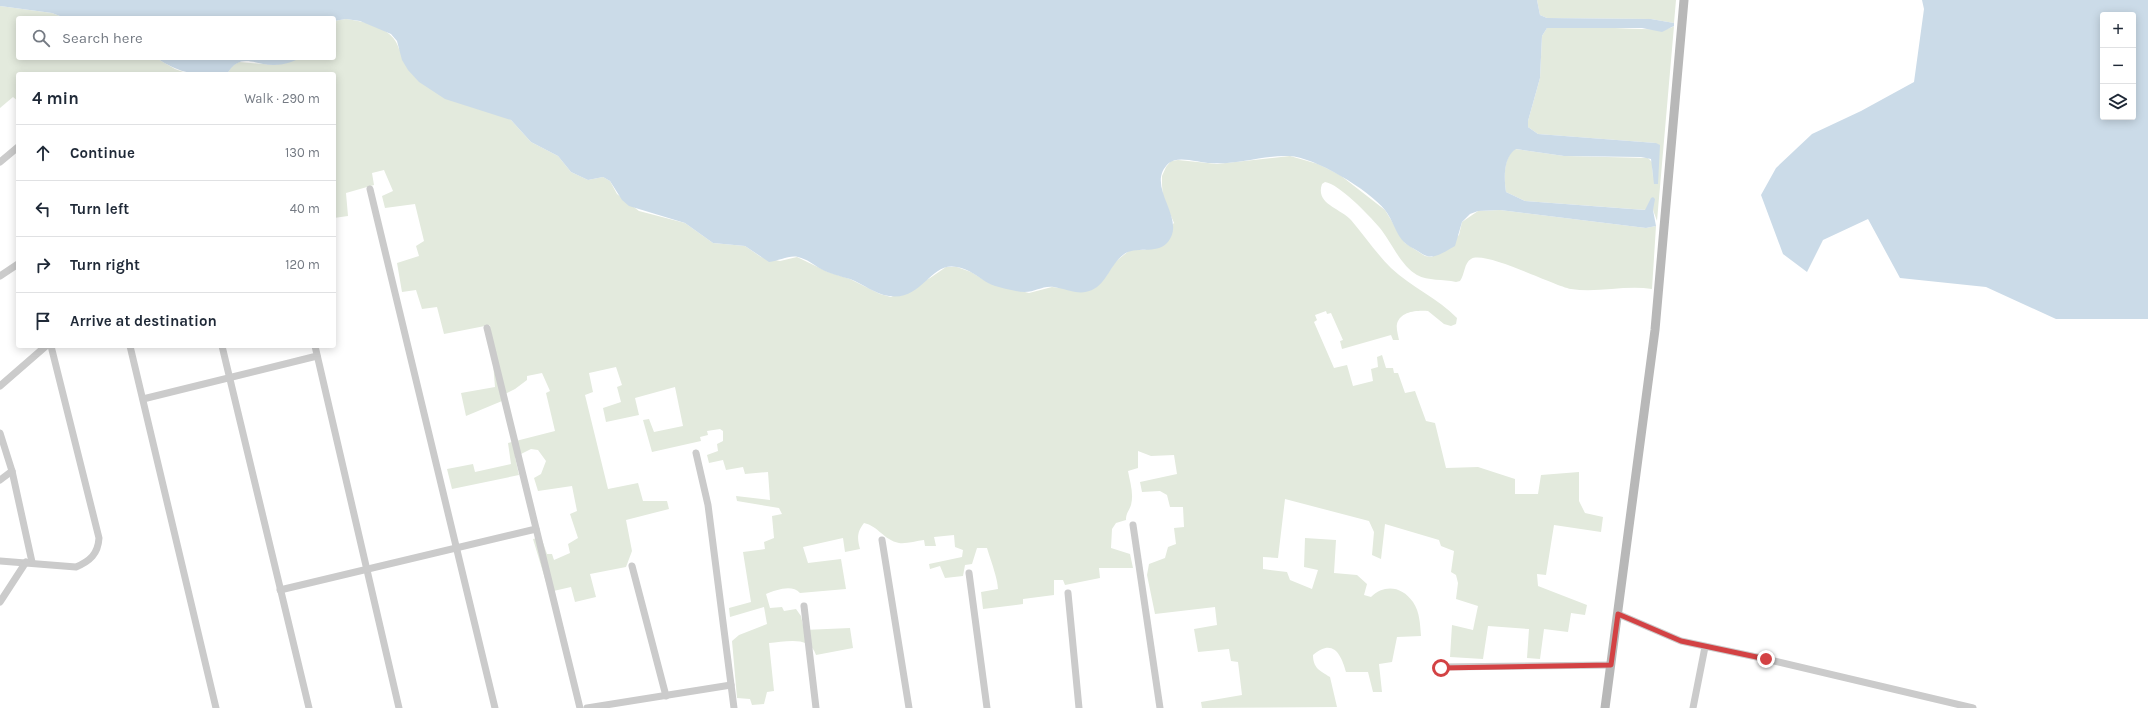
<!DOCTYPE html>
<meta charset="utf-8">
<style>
:root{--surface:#fff;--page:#f6f6f7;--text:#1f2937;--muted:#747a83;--line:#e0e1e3}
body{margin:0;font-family:Karla,sans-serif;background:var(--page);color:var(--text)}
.controls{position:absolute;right:12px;top:12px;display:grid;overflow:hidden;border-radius:4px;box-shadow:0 2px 10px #0003}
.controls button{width:36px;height:36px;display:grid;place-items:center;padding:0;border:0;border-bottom:1px solid var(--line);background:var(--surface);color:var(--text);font:20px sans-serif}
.stop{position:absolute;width:12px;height:12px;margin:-9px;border:3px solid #d34244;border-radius:50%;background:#fff}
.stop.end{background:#d34244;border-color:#fff;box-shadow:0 1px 4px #0008}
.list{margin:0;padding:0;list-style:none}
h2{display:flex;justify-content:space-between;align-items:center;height:52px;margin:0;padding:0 16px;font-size:17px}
h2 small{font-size:13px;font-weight:400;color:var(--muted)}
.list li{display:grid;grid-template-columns:26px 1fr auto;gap:12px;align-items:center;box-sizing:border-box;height:56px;padding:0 16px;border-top:1px solid var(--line)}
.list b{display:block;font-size:15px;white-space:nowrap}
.list em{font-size:13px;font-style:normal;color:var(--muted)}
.icon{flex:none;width:22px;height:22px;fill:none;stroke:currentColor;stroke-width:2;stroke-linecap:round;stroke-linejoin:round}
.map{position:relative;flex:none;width:2148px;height:708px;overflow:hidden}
.search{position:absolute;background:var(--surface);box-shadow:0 2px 10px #0003;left:16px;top:16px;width:320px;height:44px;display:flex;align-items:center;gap:10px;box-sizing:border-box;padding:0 14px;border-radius:4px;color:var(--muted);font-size:15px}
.panel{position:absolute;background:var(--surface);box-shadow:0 2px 10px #0003;left:16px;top:72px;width:320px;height:276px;border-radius:4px}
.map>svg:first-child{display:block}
.green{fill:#e3eadd}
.water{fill:#cbdbe8;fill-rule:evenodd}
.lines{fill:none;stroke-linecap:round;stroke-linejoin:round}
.street{stroke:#cbcbcb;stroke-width:7}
.secondary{stroke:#b8b8b8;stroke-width:9}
.route{stroke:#d34244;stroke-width:5}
</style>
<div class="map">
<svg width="2148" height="708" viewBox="0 0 2148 708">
<rect width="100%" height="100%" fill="#fff"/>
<!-- green -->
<g class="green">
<polygon points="1537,0 1676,0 1674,23 1651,19 1547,18 1540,15"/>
<polygon points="0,6 52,13 65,18 18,18 18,58 156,58 175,69 189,74 18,74 18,101 13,97 0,108"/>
<path d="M346,19C366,22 393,27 399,49L511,120L531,142L558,156L571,172L588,180L603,177L610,181L617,194L639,211L685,223L713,243L745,246L761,257L780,261L797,257L828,272L850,279L880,294L891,297L930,278L946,267H957L971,272L989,283L1029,293L1052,287L1060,288L1107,275L1115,262L1130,250H1145L1174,223L1163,197L1162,185V176L1166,167L1171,161L1178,160L1217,164L1290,156L1318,164L1340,175L1385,210L1405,243L1425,256L1432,257L1459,235L1462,222L1478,211L1500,210L1646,228L1656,226L1652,289C1625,285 1598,293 1571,289C1552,285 1484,250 1471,259C1464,263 1465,274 1460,281L1456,282C1443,279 1428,281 1417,275C1400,265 1391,241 1379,227C1369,215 1339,184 1325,182L1322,184C1315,204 1340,208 1351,220C1364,235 1376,253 1391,268C1411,287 1438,298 1457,318L1456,324L1451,326L1444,324L1428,311C1418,310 1400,311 1397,324C1396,328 1398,335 1399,340H1393L1391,335L1342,349L1340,341L1343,340L1331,313L1327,314L1326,311L1315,315L1317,320L1314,322L1334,368L1347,365L1353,386L1373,381L1371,369L1378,367L1377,357L1382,355L1386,368H1393L1394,373H1398L1405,393L1415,391L1426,421L1435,423L1446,468L1478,467L1515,479V494H1538L1541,475L1579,472V501L1585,513L1603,517L1601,532L1554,525L1546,575L1537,574L1538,586L1587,605L1585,615L1571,613L1568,632L1544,629L1540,659L1527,658L1529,629L1488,626L1483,659L1450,657L1452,625L1473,630L1478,606L1456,599L1458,583L1456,575L1451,572L1454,551L1441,546L1439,540L1385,524L1381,559L1372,555L1374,532L1369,521L1285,499L1278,558L1263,557V569L1287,572L1290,580L1312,589L1318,570L1304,567L1305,538L1336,540L1334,573L1357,575L1367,584L1364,595L1371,597C1384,584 1402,586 1413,602C1420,612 1420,625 1421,636L1397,637L1392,662L1379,664L1382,692H1373L1368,672H1346C1341,654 1333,638 1313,655C1313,668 1320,671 1330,677L1337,707L1202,708L1201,702L1242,695L1238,662L1231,661L1229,649L1198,652L1194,629L1217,625L1215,607L1155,614L1147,575L1149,564L1165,558L1168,547L1176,544L1174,528L1184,527L1183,507H1170L1167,495L1160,491L1142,492L1140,482L1177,474L1174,455L1151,456L1138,451V468L1128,471C1130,482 1134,494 1131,505C1129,511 1126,513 1126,520L1116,523L1112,529L1111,548L1130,554L1133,568H1099L1100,578L1065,585L1063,580H1054V595L1023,599V604L983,609L981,592L998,589C998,579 990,558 987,548H977L972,564L965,565L963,576L945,578L940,566L930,569L929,564L962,557L963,550L955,547L954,535L934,537L936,546H925L924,540C916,541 906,544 899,543C884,540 878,526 864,523C857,532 857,538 860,549L845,552L843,538L803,547L808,563L841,559L846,589L800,593C792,584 776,590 766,594L770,608L782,607L784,611L796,609L801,616L804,630L850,628L853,648L816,655C810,635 785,642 769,643L774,691L767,692L764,704L752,705L750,699L737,698L732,641L739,635L767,624L764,607L730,617L729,608L751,602L743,552L765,549L764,542L774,538L772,516L782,514L779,508L737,501L736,496L770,500L768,472L745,474L743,467L726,470L723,460L709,463L707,455L718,451L717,444L723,441V431L720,429L707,431L708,435L700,437L701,441L652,452L643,420L649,419L654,432L683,426L675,387L635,398L639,415L606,422L603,408L621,402L617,387L622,385L616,367L589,373L593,392L585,395L608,489L638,483L643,501H667L669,509L626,520L632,551L626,567L590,574L596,597L575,602L571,587L549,592L533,539L541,537L547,554H552L554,560L570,553L568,544L578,538L570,514L577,511L572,486L538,491L534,478L541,474L546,461L538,450L531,449L515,457L519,475L452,489L447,469L473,464L475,472L511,464L508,443L555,431L546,393L550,391L542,373L527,376V380L515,389L501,396L502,401L466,416L461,393L495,387L490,325L444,334L437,307L422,309L416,290L402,292L397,263L419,256L416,246L424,241L415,204L385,208L382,196L393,191L384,170L372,173L374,185L346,193L348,216L334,218V74H227L232,66L239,62L275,65L300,58H334V21Z"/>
<path d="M1674,26L1657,221L1653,210L1648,208L1646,210L1525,201L1506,192C1504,179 1503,157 1515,149L1564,156L1648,158L1652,162L1653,177L1656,143L1538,134L1528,127V121L1540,78L1542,36L1547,28C1566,22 1668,35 1674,26Z"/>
</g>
<!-- water -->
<g class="water">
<path d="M0,0H1537L1540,15L1547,18L1651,19L1674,23V26L1662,32L1642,28H1547L1542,36L1540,78L1528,121V127L1538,134L1656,143L1660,145L1658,184H1654L1651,159L1641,157L1564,156L1516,149C1503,157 1504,179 1506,192L1525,201L1645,210L1651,198L1653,197L1655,199L1653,210L1656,226L1646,228L1500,210L1478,211L1470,214L1462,222L1455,246C1447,250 1436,259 1427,256C1423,255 1420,252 1416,250C1413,248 1408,246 1405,243C1396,235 1393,220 1385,210C1369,190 1315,157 1289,156C1263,155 1237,165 1211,163C1200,163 1178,155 1169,163C1143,186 1189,219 1167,243C1156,255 1135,245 1123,255C1110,265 1107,283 1092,290C1079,296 1067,289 1054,287C1040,285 1034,295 1016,291C1007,289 996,287 988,283C978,277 969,269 957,267C930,261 923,301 889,296C875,294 863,284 850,279C840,276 830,274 821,269C814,265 807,259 798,257C789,255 779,261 769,262L745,246L713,243L685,223L629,206L622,200L610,181L603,177L588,180L571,172L558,156L531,142L511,120L445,99L419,82L408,70L402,60L397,41L391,34L360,21L346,19L334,21V18H65L52,13L0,6Z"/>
<path d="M1922,0H2148V319H2056L1986,287L1900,278L1868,219L1823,240L1807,272L1783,254L1761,195L1776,168L1812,134L1861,111L1914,82L1924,9ZM2103,15H2133V117H2103Z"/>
<path d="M156,58H300C293,62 283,65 275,65C255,66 241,51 227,74C193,74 186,76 156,58Z"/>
</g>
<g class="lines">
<!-- street -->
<g class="street">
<polyline points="0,162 18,147"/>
<polyline points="370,189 495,708"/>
<polyline points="0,276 18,264"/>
<polyline points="487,328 580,708"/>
<polyline points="130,346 216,708"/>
<polyline points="222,346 309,708"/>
<polyline points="315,346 399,708"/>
<polyline points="0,386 46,346"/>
<polyline points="143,399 317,356"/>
<polyline points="0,433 12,471 32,562"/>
<polyline points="696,453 708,505 734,708"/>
<polyline points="0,480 12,471"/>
<polyline points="1133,525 1160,708"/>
<polyline points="882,540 909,708"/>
<path d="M0,561L76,567C90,561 98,554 99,538L51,346"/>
<polyline points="632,566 666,696"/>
<polyline points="969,573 987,708"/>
<polyline points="280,590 536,529"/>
<polyline points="1068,593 1079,708"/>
<polyline points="0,602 26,562"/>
<polyline points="804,606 816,708"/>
<polyline points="1618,614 1681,641 1766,659 1973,708"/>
<polyline points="1441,667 1611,665"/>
<polyline points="587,708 731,685"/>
<polyline points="1693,708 1705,647"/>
</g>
<!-- secondary -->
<polyline class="secondary" points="1605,708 1655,330 1684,0"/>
</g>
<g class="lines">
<!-- route -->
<polyline class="route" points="1441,668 1611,665 1618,614 1681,641 1766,659"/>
</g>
</svg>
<div class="controls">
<button>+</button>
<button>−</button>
<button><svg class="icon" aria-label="layers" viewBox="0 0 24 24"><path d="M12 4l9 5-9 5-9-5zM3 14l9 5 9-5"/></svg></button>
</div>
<div class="stop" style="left:1441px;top:668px"></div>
<div class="stop end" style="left:1766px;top:659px"></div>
<div class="search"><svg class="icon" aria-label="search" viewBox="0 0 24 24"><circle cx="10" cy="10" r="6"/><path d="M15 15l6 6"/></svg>Search here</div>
<section class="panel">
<h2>4 min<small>Walk · 290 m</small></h2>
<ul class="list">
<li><svg class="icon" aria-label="ahead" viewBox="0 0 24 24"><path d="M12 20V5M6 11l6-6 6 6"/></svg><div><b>Continue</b></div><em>130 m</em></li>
<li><svg class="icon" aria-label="left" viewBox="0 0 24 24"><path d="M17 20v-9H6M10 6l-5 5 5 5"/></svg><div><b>Turn left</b></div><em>40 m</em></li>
<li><svg class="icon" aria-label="right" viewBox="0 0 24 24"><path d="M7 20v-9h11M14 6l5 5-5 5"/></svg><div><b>Turn right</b></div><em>120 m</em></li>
<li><svg class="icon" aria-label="arrive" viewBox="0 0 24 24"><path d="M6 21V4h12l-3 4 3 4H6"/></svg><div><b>Arrive at destination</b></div></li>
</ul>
</section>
</div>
